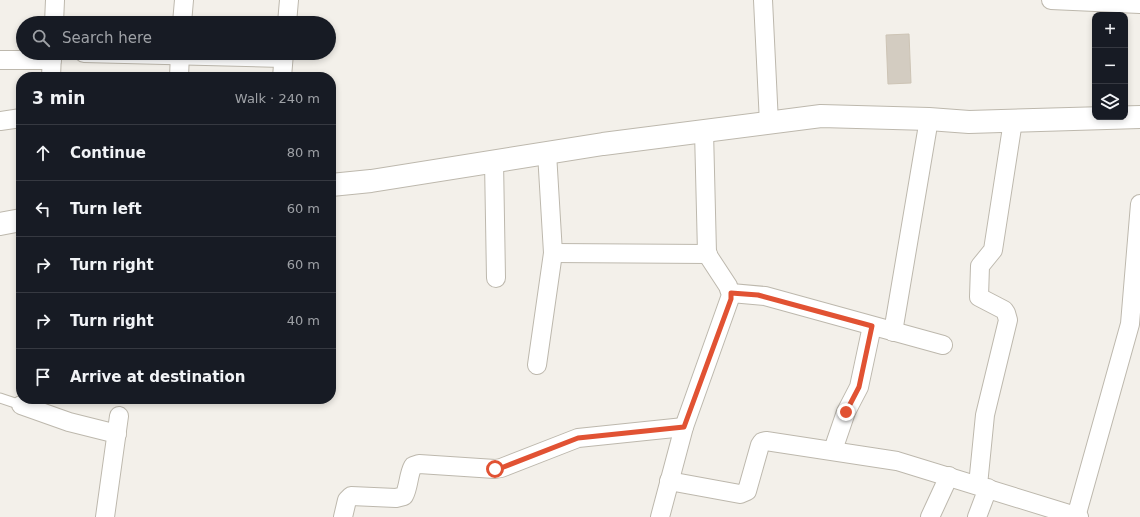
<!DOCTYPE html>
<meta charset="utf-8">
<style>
:root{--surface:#171b24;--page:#20242c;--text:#f1f3f6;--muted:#9ea1a6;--line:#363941}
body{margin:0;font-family:"DejaVu Sans",sans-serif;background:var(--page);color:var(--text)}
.controls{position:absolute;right:12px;top:12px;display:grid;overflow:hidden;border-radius:8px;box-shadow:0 2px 6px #0003}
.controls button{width:36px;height:36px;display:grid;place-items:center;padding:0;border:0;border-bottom:1px solid var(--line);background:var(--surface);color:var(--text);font:20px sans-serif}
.stop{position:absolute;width:12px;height:12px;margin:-9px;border:3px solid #e15233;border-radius:50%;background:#fff}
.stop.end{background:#e15233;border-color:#fff;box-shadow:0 1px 4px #0008}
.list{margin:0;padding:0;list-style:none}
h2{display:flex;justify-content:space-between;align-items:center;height:52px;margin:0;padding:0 16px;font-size:17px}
h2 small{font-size:13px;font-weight:400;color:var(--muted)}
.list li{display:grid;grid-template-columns:26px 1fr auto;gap:12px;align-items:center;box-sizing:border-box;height:56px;padding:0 16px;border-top:1px solid var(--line)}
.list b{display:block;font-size:15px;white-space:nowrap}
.list em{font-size:13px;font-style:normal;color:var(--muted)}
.icon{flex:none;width:22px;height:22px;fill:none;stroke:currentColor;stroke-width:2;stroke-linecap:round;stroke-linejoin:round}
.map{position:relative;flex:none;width:1140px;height:517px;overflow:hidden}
.search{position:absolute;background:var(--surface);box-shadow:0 2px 6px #0003;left:16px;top:16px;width:320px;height:44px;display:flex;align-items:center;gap:10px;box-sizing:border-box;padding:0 14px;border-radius:22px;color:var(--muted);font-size:15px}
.panel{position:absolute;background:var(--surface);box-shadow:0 2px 6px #0003;left:16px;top:72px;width:320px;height:332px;border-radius:16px}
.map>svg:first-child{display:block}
.building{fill:#d3ccc1;stroke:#cdc4b5}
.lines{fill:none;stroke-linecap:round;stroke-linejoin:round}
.service-casing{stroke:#bdb8ad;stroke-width:11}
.minor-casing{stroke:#bdb8ad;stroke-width:20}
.tertiary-casing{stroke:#bdb8ad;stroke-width:24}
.service{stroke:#fff;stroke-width:9}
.minor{stroke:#fff;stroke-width:18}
.tertiary{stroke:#fff;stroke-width:22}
.route{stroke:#e15233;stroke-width:5}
</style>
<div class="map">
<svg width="1140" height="517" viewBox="0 0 1140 517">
<rect width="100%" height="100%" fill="#f3f0ea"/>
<!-- building -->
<polygon class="building" points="909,34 911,83 888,84 886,35"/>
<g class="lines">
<!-- service casing -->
<g class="service-casing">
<polyline id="service" points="0,398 21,405"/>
</g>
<!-- minor casing -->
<g class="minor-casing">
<g id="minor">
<polyline points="763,0 769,123"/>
<polyline points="1051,0 1140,4"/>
<polyline points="54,23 55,0"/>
<polyline points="182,23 184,0"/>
<polyline points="287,23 289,0"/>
<polyline points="84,53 283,58"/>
<polyline points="0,60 52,60"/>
<polyline points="51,77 52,53"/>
<polyline points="179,77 180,53"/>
<polyline points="282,77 284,53"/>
<polyline points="0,121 21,118"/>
<polyline points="494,161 496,278"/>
<polyline points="553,253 708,254"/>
<polyline points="731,293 765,296 943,345"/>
<polyline points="893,332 929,119"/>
<polyline points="537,365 553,253 547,153"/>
<polyline points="21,405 69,422 117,434"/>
<polyline points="833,450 846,412 859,387 872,326"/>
<polyline points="669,481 740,494 747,491 760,445 762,442 766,441 897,461 1079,517"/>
<polyline points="978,485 985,415 1008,320 1006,313 1004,310 979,297 980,266 993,250 1013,121"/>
<polyline points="105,517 119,416"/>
<path d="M343,517L347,500L351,496L396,498L404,496C409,487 408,475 413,466L419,464L495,469L501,468L578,438L684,427"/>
<polyline points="660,517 684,427 731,295 728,286 709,257 707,253 704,131"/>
<polyline points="930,517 949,476"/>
<polyline points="977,517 988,488"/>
<polyline points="1076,517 1130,324 1140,204"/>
</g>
</g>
<!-- tertiary casing -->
<g class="tertiary-casing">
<g id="tertiary">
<polyline points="331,185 371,181 603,144 821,116 929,119 969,122 1140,117"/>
<polyline points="0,224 21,220"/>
</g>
</g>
<!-- service -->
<use href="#service" class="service"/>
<!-- minor -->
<use href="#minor" class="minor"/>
<!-- tertiary -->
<use href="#tertiary" class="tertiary"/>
</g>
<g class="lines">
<!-- route -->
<polyline class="route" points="495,469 501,468 578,438 684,427 731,299 731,293 758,295 872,326 859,387 846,412"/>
</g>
</svg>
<div class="controls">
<button>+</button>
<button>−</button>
<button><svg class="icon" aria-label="layers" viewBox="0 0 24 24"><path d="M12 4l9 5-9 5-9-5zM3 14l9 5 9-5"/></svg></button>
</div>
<div class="stop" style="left:495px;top:469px"></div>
<div class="stop end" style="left:846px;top:412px"></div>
<div class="search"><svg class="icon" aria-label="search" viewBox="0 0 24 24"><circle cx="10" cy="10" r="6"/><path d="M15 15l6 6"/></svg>Search here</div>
<section class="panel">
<h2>3 min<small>Walk · 240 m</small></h2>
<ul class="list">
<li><svg class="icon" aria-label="ahead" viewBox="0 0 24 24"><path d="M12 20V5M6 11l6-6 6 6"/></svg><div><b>Continue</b></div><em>80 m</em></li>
<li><svg class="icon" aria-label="left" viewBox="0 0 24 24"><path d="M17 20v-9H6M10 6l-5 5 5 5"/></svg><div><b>Turn left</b></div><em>60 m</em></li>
<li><svg class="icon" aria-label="right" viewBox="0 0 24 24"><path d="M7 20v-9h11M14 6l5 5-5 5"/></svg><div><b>Turn right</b></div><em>60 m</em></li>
<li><svg class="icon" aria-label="right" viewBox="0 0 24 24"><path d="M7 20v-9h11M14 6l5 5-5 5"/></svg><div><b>Turn right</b></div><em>40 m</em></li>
<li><svg class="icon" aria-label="arrive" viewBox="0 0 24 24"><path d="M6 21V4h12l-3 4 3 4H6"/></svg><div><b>Arrive at destination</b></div></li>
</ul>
</section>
</div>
